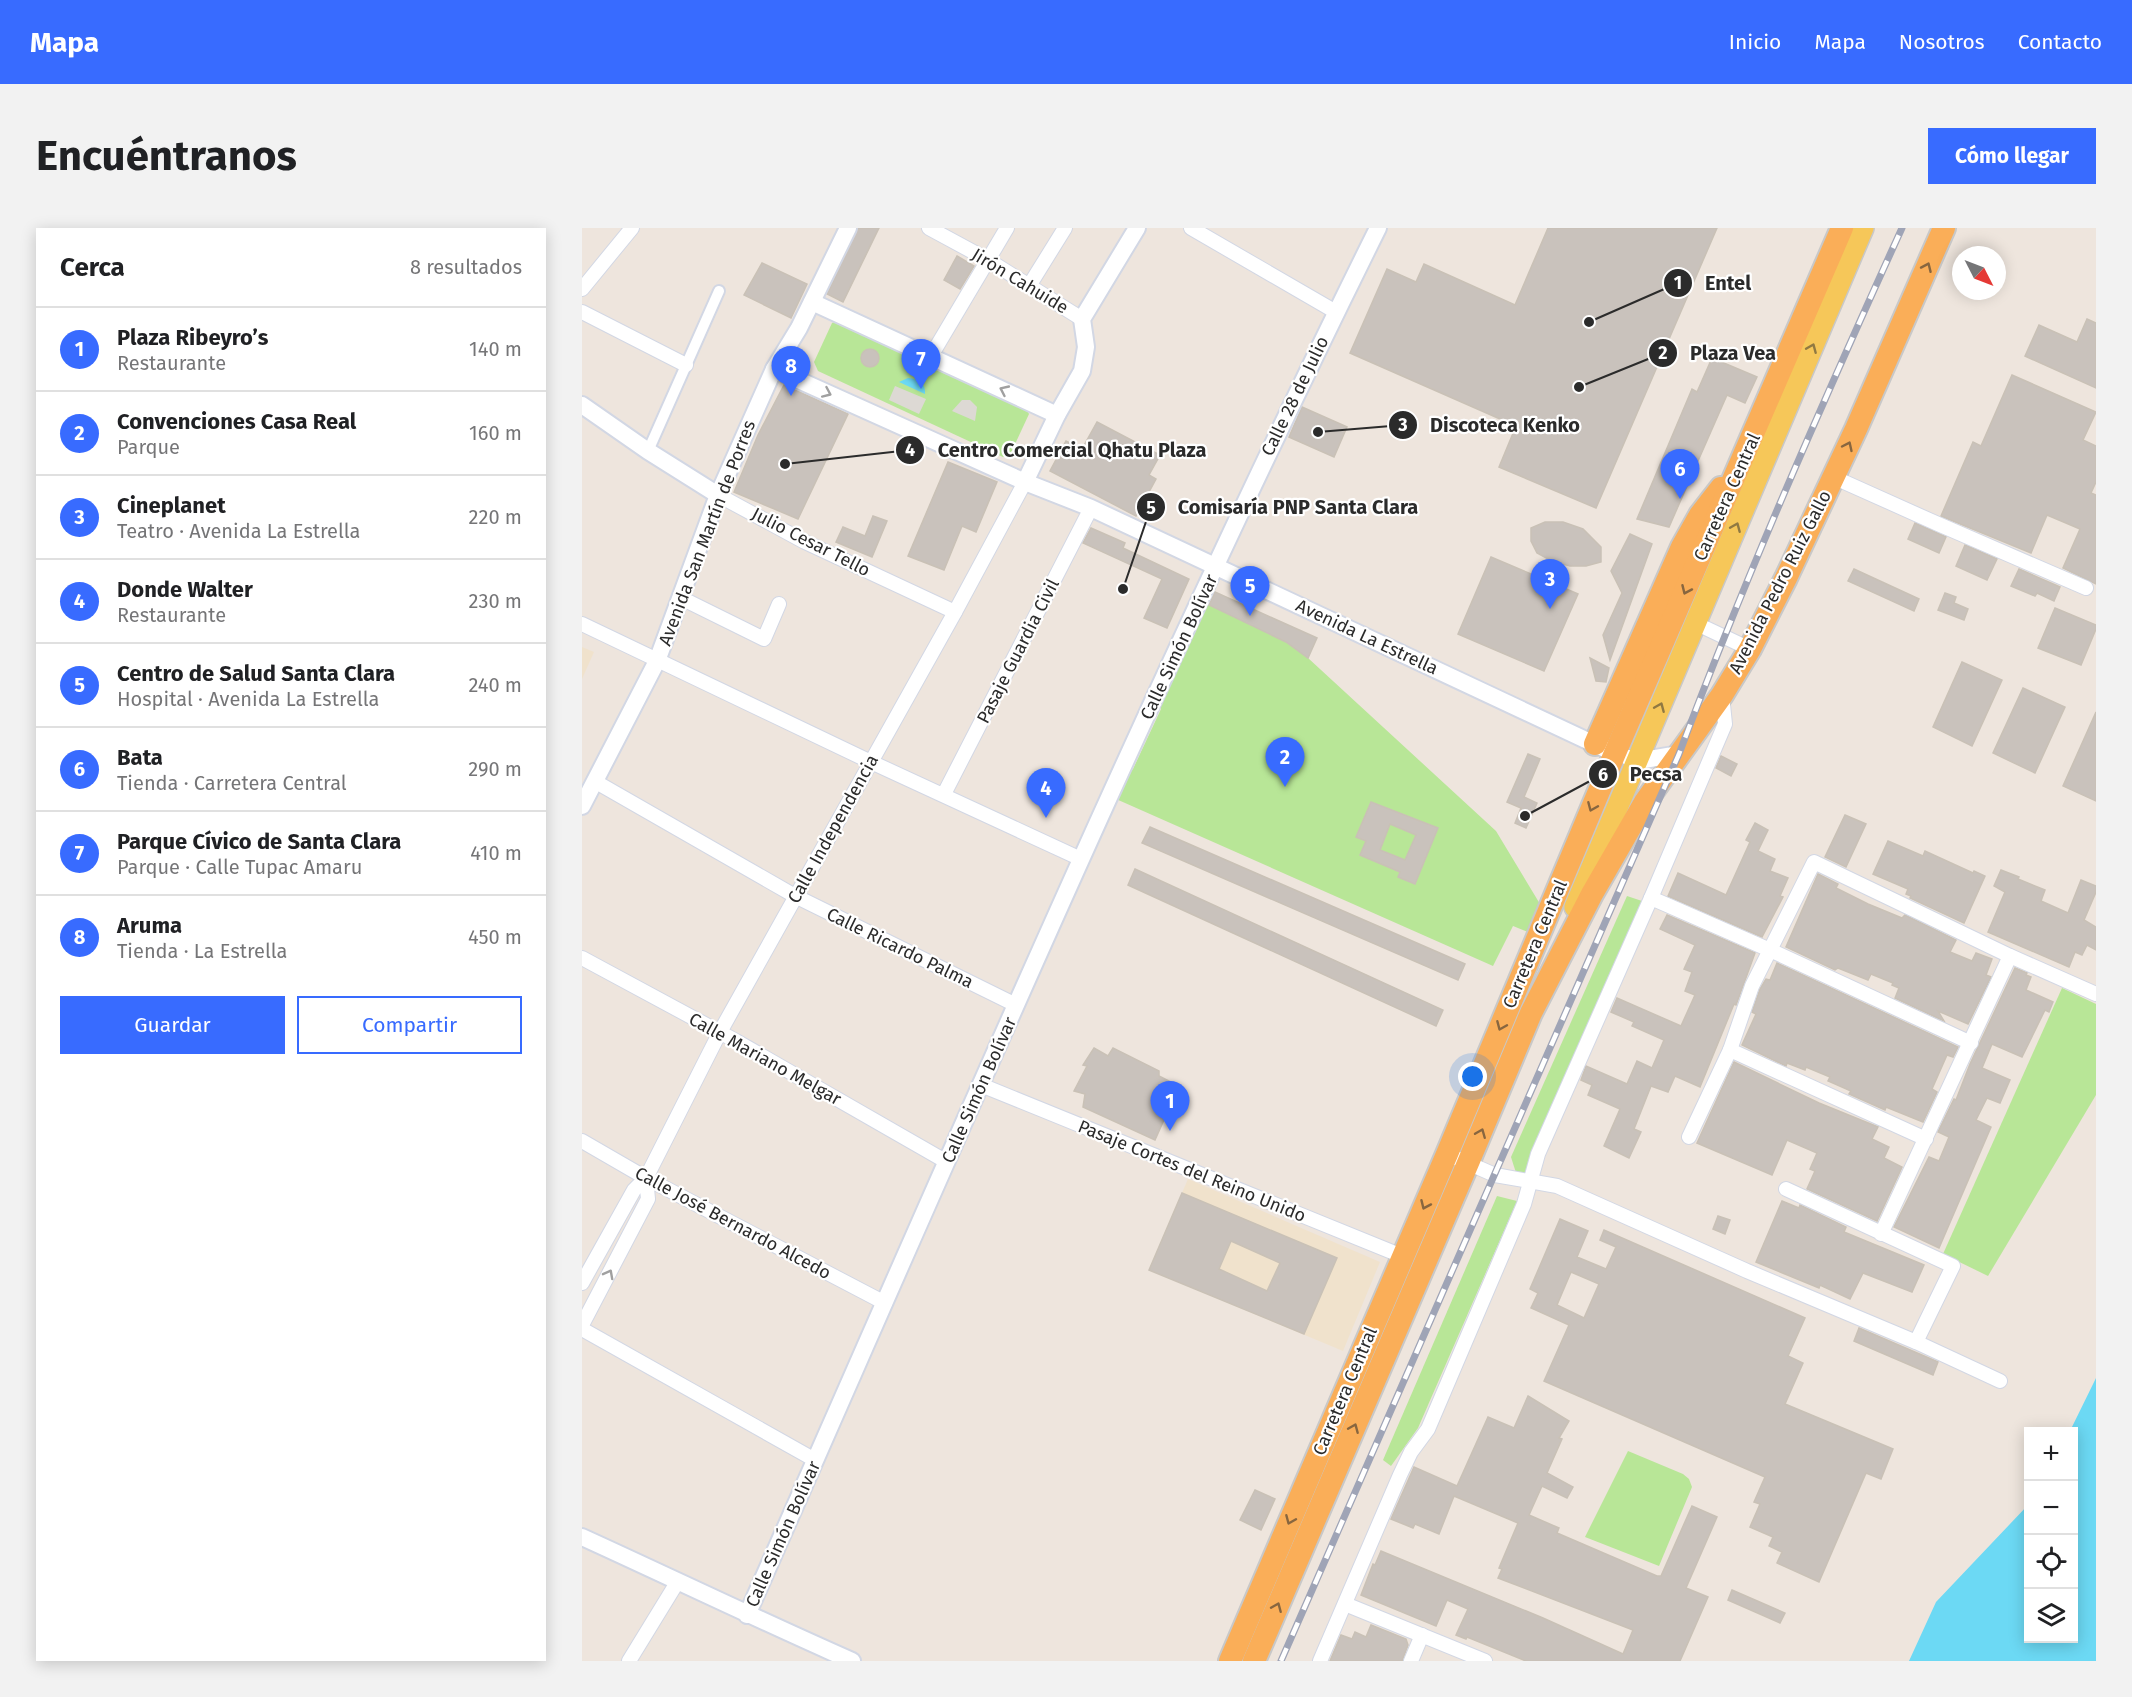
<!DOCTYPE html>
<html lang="es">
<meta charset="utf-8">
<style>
:root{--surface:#fff;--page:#f2f2f2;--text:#202124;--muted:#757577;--line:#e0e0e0;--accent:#386bff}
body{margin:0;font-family:"Fira Sans",sans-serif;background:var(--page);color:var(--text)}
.controls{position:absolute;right:18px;bottom:18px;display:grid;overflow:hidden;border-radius:0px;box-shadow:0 3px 15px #0003}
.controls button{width:54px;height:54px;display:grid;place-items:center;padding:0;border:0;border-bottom:2px solid var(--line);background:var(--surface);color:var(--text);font:30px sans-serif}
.compass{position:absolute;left:1370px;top:18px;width:54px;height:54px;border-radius:50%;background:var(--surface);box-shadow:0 3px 15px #0003;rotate:132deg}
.you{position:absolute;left:891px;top:849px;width:21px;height:21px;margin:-15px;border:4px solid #fff;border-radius:50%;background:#1a73e8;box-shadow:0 0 0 9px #1a73e833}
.badge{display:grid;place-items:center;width:39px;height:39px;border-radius:50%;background:var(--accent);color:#fff;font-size:20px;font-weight:700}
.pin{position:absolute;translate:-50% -50px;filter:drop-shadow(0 2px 3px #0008)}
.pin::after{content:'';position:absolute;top:32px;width:21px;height:18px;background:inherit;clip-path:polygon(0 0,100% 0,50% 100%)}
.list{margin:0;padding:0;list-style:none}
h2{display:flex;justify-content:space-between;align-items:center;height:78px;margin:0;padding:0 24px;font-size:26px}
h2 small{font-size:20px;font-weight:400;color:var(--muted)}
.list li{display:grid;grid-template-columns:39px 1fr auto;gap:18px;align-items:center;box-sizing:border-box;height:84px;padding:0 24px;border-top:2px solid var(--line)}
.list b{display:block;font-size:22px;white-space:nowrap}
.list p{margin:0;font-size:20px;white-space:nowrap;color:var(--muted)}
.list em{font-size:20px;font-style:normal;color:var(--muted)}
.actions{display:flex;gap:12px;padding:18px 24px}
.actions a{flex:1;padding:14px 0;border:2px solid var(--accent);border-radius:0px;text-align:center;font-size:21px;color:var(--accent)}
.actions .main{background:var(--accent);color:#fff}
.icon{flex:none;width:33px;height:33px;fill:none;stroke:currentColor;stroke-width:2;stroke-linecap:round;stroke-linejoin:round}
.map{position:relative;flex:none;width:1514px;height:1433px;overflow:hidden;border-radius:0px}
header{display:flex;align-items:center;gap:36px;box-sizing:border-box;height:84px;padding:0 30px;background:var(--accent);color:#fff}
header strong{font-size:28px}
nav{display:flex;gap:33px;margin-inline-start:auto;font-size:21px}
.intro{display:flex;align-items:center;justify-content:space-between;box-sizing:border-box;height:144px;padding:0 36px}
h1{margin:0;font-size:42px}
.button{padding:15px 27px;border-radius:0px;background:var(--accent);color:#fff;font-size:21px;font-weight:700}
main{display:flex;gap:36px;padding:0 36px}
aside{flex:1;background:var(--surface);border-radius:0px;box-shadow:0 3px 15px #0003}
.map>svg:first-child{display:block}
.education{fill:#f0e2cc}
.green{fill:#b8e697}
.plaza{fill:#ddd9d4}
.water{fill:#6cd9f4}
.building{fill:#c9c2bc;stroke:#c9c1b6;stroke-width:1.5;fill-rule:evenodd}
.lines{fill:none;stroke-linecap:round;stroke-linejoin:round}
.pedestrian-casing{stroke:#d2d7e4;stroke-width:14}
.minor-casing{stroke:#d2d7e4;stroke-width:16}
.tertiary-casing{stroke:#d2d7e4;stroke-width:20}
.primary-casing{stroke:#c8c8c8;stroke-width:24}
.trunk-casing{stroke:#c8c8c8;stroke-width:26}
.pedestrian{stroke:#fff;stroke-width:10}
.minor{stroke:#fff;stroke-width:14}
.tertiary{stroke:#fff;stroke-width:16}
.primary{stroke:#f6c759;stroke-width:21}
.trunk{stroke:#faae58;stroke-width:22}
.rail-casing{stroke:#9fa4b6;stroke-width:7}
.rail{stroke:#fff;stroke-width:4.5;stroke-dasharray:14;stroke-linecap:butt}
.oneway{stroke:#88663f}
.oneway2{stroke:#907942}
.oneway3{stroke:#a0a0a0}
.labels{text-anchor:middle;stroke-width:4.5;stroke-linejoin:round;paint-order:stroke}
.street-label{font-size:18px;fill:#2b2b2b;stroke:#fff}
.leader{fill:none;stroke:#2b2b2b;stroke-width:2}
.callout-dot{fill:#2b2b2b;stroke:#fff;stroke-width:2}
.mark-label{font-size:18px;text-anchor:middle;font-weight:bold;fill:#fff}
.callout-label{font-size:20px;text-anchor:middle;font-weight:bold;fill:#2b2b2b;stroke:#fff;stroke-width:4.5;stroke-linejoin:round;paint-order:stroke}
</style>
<header>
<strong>Mapa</strong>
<nav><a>Inicio</a><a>Mapa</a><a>Nosotros</a><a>Contacto</a></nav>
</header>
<div class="intro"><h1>Encuéntranos</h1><a class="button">Cómo llegar</a></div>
<main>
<aside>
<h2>Cerca<small>8 resultados</small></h2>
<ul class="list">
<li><span class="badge">1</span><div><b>Plaza Ribeyro’s</b><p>Restaurante</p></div><em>140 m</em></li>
<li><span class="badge">2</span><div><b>Convenciones Casa Real</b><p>Parque</p></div><em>160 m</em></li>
<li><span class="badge">3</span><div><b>Cineplanet</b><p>Teatro · Avenida La Estrella</p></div><em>220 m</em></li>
<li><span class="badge">4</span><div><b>Donde Walter</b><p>Restaurante</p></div><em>230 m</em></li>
<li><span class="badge">5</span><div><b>Centro de Salud Santa Clara</b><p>Hospital · Avenida La Estrella</p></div><em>240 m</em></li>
<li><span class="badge">6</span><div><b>Bata</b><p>Tienda · Carretera Central</p></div><em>290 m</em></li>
<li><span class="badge">7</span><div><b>Parque Cívico de Santa Clara</b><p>Parque · Calle Tupac Amaru</p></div><em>410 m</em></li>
<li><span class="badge">8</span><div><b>Aruma</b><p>Tienda · La Estrella</p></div><em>450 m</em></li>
</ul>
<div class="actions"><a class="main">Guardar</a><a>Compartir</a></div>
</aside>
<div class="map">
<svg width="1514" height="1433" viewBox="0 0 1514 1433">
<rect width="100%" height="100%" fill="#eee5dd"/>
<!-- education -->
<g class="education">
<polygon points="0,419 12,424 0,451"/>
<polygon points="606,951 798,1034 761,1123 567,1042"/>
</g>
<!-- green -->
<g class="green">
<polygon points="256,92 443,179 447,186 427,229 421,229 236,143 232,134 250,95"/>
<polygon points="623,375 704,413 726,430 914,603 958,676 946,704 931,698 911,738 534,571 546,546 551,541 579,481 577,476"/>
<polygon points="1045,668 1060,673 944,947 935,948 929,929"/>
<polygon points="1480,760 1514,776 1514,867 1406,1048 1361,1026"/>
<polygon points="915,968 935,973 836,1200 809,1238 801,1232"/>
<polygon points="1046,1223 1101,1246 1107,1251 1110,1259 1077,1338 1003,1309"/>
</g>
<!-- plaza -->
<g class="plaza">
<polygon points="313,158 344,171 337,186 307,172"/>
<polygon points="380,172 388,172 395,179 393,193 370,183"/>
</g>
<!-- water -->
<g class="water">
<path d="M326,150C336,151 344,155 343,166L317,154Z"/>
<polygon points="1514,1150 1514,1433 1327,1433 1354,1374 1446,1277 1446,1410 1492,1410 1492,1204 1488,1203"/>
</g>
<!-- building -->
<g class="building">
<polygon points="276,0 297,0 261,74 245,66"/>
<polygon points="966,0 1135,0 1014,280 917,239 934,198 768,125 805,41 834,54 842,36 933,77"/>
<polygon points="375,28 392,38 378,61 362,52"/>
<polygon points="180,35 225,56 209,90 162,67"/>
<polygon points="1505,91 1514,95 1514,160 1443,128 1457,97 1495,114"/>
<circle cx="288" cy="130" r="9"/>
<polygon points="1130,130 1175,149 1163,175 1145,167 1087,299 1055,291 1110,161 1115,164"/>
<polygon points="1430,147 1514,184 1501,212 1514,218 1514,254 1509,265 1514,267 1514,356 1481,340 1498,301 1465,287 1449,325 1359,288 1391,214 1399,218"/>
<polygon points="202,157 266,186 216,291 152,264 176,207"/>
<polygon points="720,179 765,199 752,229 707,209"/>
<polygon points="515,194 578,227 567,247 574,251 554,288 468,243 484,213 500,221"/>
<polygon points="366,234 415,254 394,304 380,298 362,342 326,328"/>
<polygon points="291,288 305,293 290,329 254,314 261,299 283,308"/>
<polygon points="963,294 981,294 1001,301 1019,319 1019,334 1004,338 988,338 970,333 955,325 949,313 949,300"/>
<polygon points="1333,295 1364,309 1357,325 1326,311"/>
<polygon points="509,300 543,315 541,320 607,351 585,400 562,390 580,351 501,315"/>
<polygon points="1048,306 1070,316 1028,432 1021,407 1040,365 1029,343"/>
<polygon points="1383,317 1415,331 1405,352 1374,338"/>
<polygon points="909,329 996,366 962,443 876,406"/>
<polygon points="1272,341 1337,371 1332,383 1266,353"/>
<polygon points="1437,341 1478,359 1472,373 1455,365 1453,368 1429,358"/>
<polygon points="633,364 735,410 726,430 704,414 627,377"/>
<polygon points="1363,365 1374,369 1372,375 1386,381 1382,392 1356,382"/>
<polygon points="1473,380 1514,397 1514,401 1499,437 1456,420"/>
<polygon points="1008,430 1027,440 1024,454 1014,453"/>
<polygon points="1380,434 1420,452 1390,518 1351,499"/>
<polygon points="1441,460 1483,479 1453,545 1411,525"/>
<polygon points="1514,484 1514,573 1481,558"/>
<polygon points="946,526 958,531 942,569 955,575 944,600 933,595 939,580 925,574"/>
<polygon points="1139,528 1155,536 1149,548 1134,540"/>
<path d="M789,574L856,600L833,656L816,649L818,644L778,627L784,613L774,609ZM808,596L834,607L823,632L798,622Z"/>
<polygon points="1263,587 1284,596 1264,639 1243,629"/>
<polygon points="1173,595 1186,602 1176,623 1193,631 1188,643 1206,650 1198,668 1201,669 1180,709 1086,668 1096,645 1144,667 1168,614 1164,612"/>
<polygon points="568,599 883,736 876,752 560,615"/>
<polygon points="1306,613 1341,628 1343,623 1391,645 1392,643 1403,648 1382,695 1328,670 1329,668 1324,666 1326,661 1291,646"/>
<polygon points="553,641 861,782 854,798 546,657"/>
<polygon points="1419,642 1437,649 1436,651 1463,662 1459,673 1486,685 1499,652 1514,658 1514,664 1502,692 1514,699 1514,722 1505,717 1500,727 1493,724 1487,739 1406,704 1423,664 1412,658"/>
<polygon points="1236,646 1256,656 1254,660 1286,676 1320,690 1323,687 1374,712 1368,724 1390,733 1394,725 1410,731 1404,747 1409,749 1386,796 1356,783 1362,793 1313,770 1317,760 1310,757 1311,755 1289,746 1286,752 1256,740 1253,742 1204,719"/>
<polygon points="1085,687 1173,725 1154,777 1152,776 1118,859 1093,848 1086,864 1069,858 1052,901 1059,904 1047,930 1022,918 1038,881 1006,867 1010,857 999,852 1004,838 1045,856 1055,833 1070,840 1082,812 1050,798 1052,794 1029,784 1035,770 1099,798 1113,767 1103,763 1110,744 1102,741 1113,717 1078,701"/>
<polygon points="1195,735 1376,819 1371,829 1365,827 1350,861 1355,864 1341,894 1304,879 1303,882 1267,866 1269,863 1246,853 1248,849 1224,839 1223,842 1205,835 1204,838 1160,817 1174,786 1170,784 1178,761 1184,751 1188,752"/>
<polygon points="1433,740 1445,745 1444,747 1449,749 1444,762 1471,774 1467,784 1463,782 1440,829 1410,816 1400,840 1428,852 1418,875 1405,870 1394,892 1409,899 1357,1020 1312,999 1347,929 1357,933 1367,909 1356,904 1372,871 1374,872 1388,836"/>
<polygon points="512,820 526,828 531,820 577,843 577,848 597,858 573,912 501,879 503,866 492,863 505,838 501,837"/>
<polygon points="1152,834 1237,875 1296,899 1290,911 1307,919 1302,930 1320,939 1295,993 1225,961 1233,943 1228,941 1235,925 1205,912 1190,947 1115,915"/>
<path d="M600,965L755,1030L722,1106L567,1042ZM649,1013L698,1035L685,1063L637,1041Z"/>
<polygon points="1200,973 1217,980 1218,977 1264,999 1262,1004 1342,1037 1330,1064 1281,1045 1268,1071 1238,1057 1237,1060 1174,1034"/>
<polygon points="1136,988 1148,992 1143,1006 1131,1001"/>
<path d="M978,991L1006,1003L995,1029L1024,1041L1034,1019L1018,1012L1022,1002L1223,1090L1206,1128L1221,1135L1203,1176L1311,1221L1299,1251L1284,1245L1237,1354L1195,1335L1200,1324L1187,1318L1191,1309L1168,1299L1178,1276L1172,1274L1183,1249L962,1153L987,1097L949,1080L956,1065L948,1061ZM989,1044L1017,1056L1002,1090L975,1077Z"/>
<polygon points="1277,1100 1356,1134 1351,1147 1272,1113"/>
<polygon points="946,1168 987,1193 977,1210 980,1211 965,1245 991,1259 985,1270 960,1258 947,1287 977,1300 975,1305 1075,1348 1079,1348 1110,1278 1135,1289 1104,1360 1126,1369 1098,1433 944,1433 885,1409 884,1411 874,1407 886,1381 865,1372 854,1398 779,1367 791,1336 793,1337 799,1323 961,1390 1041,1426 1051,1402 916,1350 920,1341 917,1340 936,1295 872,1268 857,1306 833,1296 831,1300 809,1291 832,1239 875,1258 906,1189 932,1200"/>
<polygon points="673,1262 693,1271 679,1302 658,1292"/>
<polygon points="1150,1362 1203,1385 1198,1395 1146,1372"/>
<polygon points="789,1397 824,1411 826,1417 820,1433 748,1433 759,1407 770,1411 773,1404 784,1409"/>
</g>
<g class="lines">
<!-- pedestrian casing -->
<g class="pedestrian-casing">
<polyline id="pedestrian" points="66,223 137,63"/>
</g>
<!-- minor casing -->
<g class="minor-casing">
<g id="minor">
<polyline points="347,0 406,32 500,91"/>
<polyline points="609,0 754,84"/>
<polyline points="447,58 483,0"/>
<polyline points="0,61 50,0"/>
<polyline points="0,84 104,137"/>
<polyline points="349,128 425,0"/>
<polyline points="1251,249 1356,296 1504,360"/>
<polyline points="136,267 223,314 373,384"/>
<polyline points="99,370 182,411 197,376"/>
<polyline points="1113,395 1168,421"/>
<polyline points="0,396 289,534 499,631"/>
<polyline points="14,554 213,668 434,777"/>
<polyline points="362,566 509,280"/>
<polyline points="1069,670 1188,722 1389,815"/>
<polyline points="0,730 154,813 365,934"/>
<polyline points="1148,822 1344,911"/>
<polyline points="399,857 820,1028"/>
<polyline points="1107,909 1148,822 1170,758 1232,634 1428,728 1514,766"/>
<polyline points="0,913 64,950 303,1075"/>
<polyline points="865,926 913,947 975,958 1165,1043 1334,1114 1418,1153"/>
<polyline points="1204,961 1371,1038 1334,1114"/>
<polyline points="1299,1006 1428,728"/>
<polyline points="0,1055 52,962 64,950 138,804 373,384 443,254"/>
<polyline points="0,1097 66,971 64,950"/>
<polyline points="0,1101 233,1232"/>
<polyline points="763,1376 903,1433"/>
<polyline points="47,1433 96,1353"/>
<polyline points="738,1433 818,1247 829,1224 846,1201 942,976 956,926 1069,670 1143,496 1140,467"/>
<polyline points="829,1433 840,1407"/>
</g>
</g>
<!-- tertiary casing -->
<g class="tertiary-casing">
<g id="tertiary">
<polyline points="230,74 475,187"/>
<polyline points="192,141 443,254 509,280 1023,521"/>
<polyline points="0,177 66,223 136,267"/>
<polyline points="443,254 475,187 500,143 504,119 500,91 555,0"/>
<polyline points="1047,530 1056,533 1097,526"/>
<polyline points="0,578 75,433 136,267 192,141 217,100 266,0"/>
<path d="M0,1309C90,1350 179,1393 270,1433"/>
<path d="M165,1387C370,923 570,455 796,0"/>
</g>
</g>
<!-- primary casing -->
<g class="primary-casing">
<polyline id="primary" points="993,679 1281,0"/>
</g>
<!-- trunk casing -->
<g class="trunk-casing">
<g id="trunk">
<polyline points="1013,516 1100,319 1118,287 1139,260"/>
<polyline points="648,1433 865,926 1033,525 1260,0"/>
<polyline points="672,1433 886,935 949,785 1010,666 1063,574 1140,467 1168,421 1204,350 1274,201 1362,0"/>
</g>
</g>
<!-- pedestrian -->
<use href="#pedestrian" class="pedestrian"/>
<!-- minor -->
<use href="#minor" class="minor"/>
<!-- tertiary -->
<use href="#tertiary" class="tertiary"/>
<!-- primary -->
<use href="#primary" class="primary"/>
<!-- trunk -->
<use href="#trunk" class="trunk"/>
<!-- rail casing -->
<g class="rail-casing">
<path id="rail" d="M699,1433L1097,526C1164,347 1241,174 1320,0"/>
</g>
<!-- rail -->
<use href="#rail" class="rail"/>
</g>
<!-- one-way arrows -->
<defs><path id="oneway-chevron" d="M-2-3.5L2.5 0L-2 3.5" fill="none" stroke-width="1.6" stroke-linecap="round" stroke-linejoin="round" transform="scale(1.5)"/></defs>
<g class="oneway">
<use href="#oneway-chevron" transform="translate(1345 39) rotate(-66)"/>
<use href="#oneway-chevron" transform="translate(1266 218) rotate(-65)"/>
<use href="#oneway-chevron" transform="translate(1104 362) rotate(114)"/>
<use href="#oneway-chevron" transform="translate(1010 579) rotate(113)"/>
<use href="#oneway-chevron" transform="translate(919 798) rotate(113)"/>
<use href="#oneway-chevron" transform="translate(899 905) rotate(-68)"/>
<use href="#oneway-chevron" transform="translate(843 977) rotate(114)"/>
<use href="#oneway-chevron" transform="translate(772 1200) rotate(-67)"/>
<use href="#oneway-chevron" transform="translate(708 1292) rotate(113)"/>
<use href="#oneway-chevron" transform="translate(695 1379) rotate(-67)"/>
</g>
<g class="oneway2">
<use href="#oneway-chevron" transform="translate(1230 120) rotate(-67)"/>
<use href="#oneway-chevron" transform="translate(1154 299) rotate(-67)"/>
<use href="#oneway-chevron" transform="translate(1078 479) rotate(-67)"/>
</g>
<g class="oneway3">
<use href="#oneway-chevron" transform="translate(422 162) rotate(-155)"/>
<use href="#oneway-chevron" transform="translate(245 165) rotate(24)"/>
<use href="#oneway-chevron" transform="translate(27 1046) rotate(-62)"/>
</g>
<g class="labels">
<!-- street labels -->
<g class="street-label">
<text transform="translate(438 53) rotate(31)" y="6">Jirón Cahuide</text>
<text transform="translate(713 168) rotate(-64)" y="6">Calle 28 de Julio</text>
<text transform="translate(1145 269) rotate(-66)" y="6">Carretera Central</text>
<text transform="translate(125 305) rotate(-69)" y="6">Avenida San Martín de Porres</text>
<text transform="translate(229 314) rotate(27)" y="6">Julio Cesar Tello</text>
<text transform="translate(1198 354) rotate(-63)" y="6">Avenida Pedro Ruiz Gallo</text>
<text transform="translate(785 409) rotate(25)" y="6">Avenida La Estrella</text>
<text transform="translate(597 419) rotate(-65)" y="6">Calle Simón Bolívar</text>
<text transform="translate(436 423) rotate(-63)" y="6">Pasaje Guardia Civil</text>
<text transform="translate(251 601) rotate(-61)" y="6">Calle Independencia</text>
<text transform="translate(953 716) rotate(-67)" y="6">Carretera Central</text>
<text transform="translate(318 720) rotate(26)" y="6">Calle Ricardo Palma</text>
<text transform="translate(183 831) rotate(29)" y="6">Calle Mariano Melgar</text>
<text transform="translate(397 862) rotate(-66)" y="6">Calle Simón Bolívar</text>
<text transform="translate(610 943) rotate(22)" y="6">Pasaje Cortes del Reino Unido</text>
<text transform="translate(151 995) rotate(28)" y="6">Calle José Bernardo Alcedo</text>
<text transform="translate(763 1163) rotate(-67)" y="6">Carretera Central</text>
<text transform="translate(201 1306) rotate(-66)" y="6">Calle Simón Bolívar</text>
</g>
</g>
<!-- callouts -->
<path class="leader" d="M1007 94L1096 55M997 159L1081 125M736 204L821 197M203 236L328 222M541 361L569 279M943 588L1021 546"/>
<g class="callout-dot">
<circle cx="1007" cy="94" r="6"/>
<circle cx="997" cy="159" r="6"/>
<circle cx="736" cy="204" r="6"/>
<circle cx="203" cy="236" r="6"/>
<circle cx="541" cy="361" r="6"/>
<circle cx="943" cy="588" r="6"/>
<circle cx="1096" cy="55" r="15"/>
<circle cx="1081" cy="125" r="15"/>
<circle cx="821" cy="197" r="15"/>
<circle cx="328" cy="222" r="15"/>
<circle cx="569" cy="279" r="15"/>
<circle cx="1021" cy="546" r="15"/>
</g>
<g class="mark-label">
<text x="1096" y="61">1</text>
<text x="1081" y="131">2</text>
<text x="821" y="203">3</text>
<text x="328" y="228">4</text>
<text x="569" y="286">5</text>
<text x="1021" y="553">6</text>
</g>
<g class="callout-label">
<text x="1146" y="62">Entel</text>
<text x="1151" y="132">Plaza Vea</text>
<text x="923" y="204">Discoteca Kenko</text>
<text x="490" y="229">Centro Comercial Qhatu Plaza</text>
<text x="716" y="286">Comisaría PNP Santa Clara</text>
<text x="1074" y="553">Pecsa</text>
</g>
</svg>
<div class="controls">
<button>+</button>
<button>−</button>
<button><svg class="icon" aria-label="locate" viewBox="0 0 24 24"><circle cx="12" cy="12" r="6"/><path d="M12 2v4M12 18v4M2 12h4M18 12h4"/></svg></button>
<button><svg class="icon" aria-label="layers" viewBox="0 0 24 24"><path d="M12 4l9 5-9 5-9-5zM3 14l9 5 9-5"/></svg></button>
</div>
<svg class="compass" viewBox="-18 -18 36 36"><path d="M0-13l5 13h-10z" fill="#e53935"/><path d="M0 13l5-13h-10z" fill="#757577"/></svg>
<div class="you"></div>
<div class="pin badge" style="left:588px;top:903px">1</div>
<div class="pin badge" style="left:703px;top:559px">2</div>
<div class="pin badge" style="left:968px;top:381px">3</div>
<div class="pin badge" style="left:464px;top:590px">4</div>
<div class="pin badge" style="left:668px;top:388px">5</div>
<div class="pin badge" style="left:1098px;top:271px">6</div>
<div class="pin badge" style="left:339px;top:161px">7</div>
<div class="pin badge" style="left:209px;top:168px">8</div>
</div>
</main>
